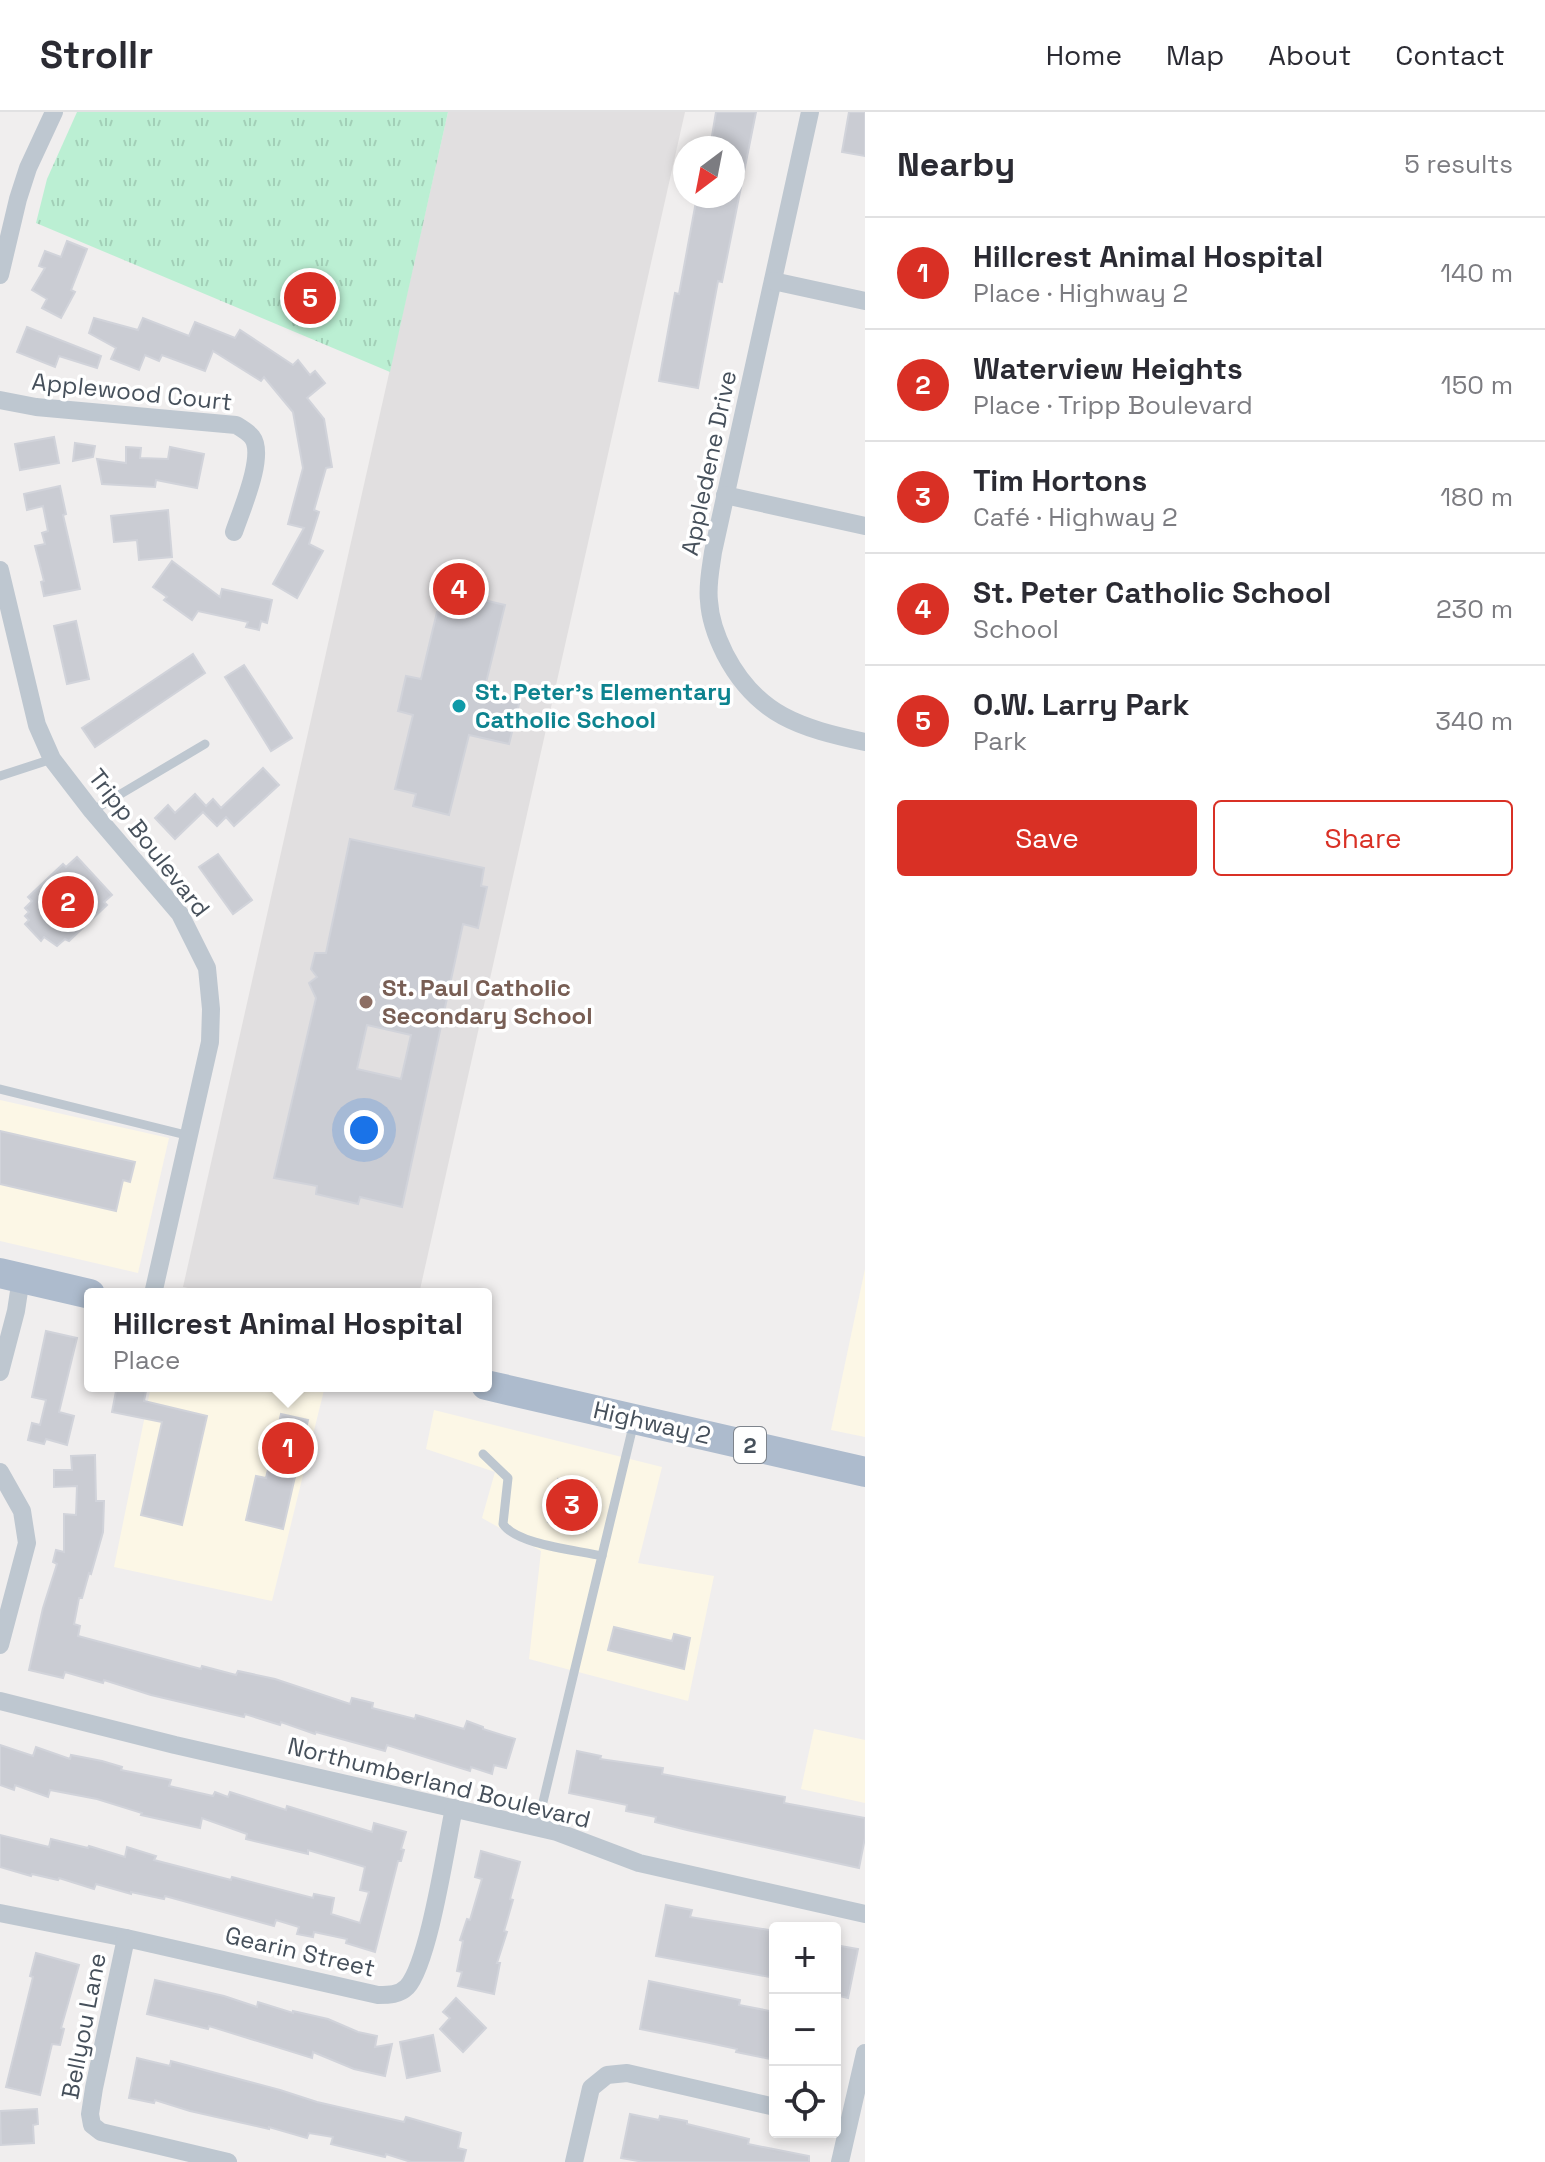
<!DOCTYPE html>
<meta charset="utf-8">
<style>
:root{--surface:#fff;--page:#f2f2f3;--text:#2b2b33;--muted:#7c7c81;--line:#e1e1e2;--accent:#d93025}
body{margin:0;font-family:"Space Grotesk",sans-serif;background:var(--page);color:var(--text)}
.controls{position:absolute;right:24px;bottom:24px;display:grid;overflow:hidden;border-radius:8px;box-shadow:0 4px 12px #0003}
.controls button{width:72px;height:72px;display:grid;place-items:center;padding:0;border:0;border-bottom:2px solid var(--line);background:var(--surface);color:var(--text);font:40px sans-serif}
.compass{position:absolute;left:673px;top:24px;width:72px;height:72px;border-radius:50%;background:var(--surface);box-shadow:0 4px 12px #0003;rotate:212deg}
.you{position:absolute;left:364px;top:1018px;width:28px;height:28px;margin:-20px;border:6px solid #fff;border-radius:50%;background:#1a73e8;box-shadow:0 0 0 12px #1a73e833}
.badge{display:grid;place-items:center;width:52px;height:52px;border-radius:50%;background:var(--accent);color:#fff;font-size:26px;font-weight:700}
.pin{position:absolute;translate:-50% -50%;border:4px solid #fff;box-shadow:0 2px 8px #0006}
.popup{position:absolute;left:84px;top:1176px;width:408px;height:104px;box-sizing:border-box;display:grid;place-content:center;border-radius:8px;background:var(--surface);filter:drop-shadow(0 2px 6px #0005);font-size:26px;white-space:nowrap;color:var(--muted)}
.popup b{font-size:30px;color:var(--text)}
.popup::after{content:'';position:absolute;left:50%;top:100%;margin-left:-16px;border:16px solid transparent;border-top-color:var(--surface)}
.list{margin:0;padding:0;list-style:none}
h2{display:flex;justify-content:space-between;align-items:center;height:104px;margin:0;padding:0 32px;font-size:34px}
h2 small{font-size:26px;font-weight:400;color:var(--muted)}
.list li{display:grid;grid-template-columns:52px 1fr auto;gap:24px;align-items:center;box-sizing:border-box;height:112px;padding:0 32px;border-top:2px solid var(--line)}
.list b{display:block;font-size:30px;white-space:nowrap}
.list p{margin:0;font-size:26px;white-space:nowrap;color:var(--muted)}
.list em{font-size:26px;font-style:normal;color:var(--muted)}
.actions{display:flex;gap:16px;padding:24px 32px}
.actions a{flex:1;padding:18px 0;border:2px solid var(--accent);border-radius:8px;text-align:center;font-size:28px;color:var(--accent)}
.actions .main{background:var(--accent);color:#fff}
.icon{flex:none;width:44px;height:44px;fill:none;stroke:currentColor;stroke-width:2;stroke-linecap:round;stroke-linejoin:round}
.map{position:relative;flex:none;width:865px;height:2050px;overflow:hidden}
header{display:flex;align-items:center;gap:48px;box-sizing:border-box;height:112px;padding:0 40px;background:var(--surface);border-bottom:2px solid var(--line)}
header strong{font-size:38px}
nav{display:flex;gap:44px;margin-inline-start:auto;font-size:28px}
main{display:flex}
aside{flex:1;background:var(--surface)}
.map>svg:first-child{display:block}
.commercial{fill:#fcf7e6}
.education{fill:#e1dfe0}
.park{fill:url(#park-tufts)}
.building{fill:#caccd3;stroke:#d1d3da;stroke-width:2;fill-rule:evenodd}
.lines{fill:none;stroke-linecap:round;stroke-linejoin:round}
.service{stroke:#bec7d0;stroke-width:9}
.minor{stroke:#bec7d0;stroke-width:18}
.primary{stroke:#adbbcd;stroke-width:30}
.culture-dot{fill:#0f9aa8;stroke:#fff;stroke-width:3}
.education-dot{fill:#8d6e63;stroke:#fff;stroke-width:3}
.labels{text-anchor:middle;stroke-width:7;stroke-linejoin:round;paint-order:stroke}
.shield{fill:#fff;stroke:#7e848c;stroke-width:2}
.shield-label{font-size:22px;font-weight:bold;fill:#46505b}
.street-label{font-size:24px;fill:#46505b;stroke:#fff}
.culture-label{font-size:24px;font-weight:bold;fill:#0d838f;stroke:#fff;text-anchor:start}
.education-label{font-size:24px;font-weight:bold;fill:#785e54;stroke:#fff;text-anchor:start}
</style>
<header>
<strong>Strollr</strong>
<nav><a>Home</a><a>Map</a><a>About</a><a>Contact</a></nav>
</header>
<main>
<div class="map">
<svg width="865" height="2050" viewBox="0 0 865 2050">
<defs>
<pattern id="park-tufts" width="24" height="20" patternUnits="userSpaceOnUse" patternTransform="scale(2)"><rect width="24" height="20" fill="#bbefd3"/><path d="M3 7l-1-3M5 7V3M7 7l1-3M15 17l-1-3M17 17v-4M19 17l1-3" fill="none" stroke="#a2cfb7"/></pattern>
</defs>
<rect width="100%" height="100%" fill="#f0eeee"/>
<!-- commercial -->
<g class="commercial">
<polygon points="0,988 169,1026 138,1161 0,1129"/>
<polygon points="865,1157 865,1325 831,1318"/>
<polygon points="151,1274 325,1274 272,1489 114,1455"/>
<polygon points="434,1298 662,1355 638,1451 714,1464 688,1589 529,1547 541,1439 482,1406 495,1360 426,1337"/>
<polygon points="814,1617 865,1628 865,1691 801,1677"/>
</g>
<!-- education -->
<polygon class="education" points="448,0 685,0 419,1182 217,1182 183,1175"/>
<!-- park -->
<polygon class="park" points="77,0 448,0 390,260 36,111 47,67"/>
<!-- building -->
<g class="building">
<polygon points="716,0 756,0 722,170 718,169 698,276 659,269 675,181 679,182 697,84 733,84 733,36 710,36"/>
<polygon points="849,0 865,0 865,44 842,40"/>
<polygon points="67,129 87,137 71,178 75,180 61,206 42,196 47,187 32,178 45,156 39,154 45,139 61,145"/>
<polygon points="94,206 138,218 143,206 189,224 195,210 235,226 240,218 293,253 298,248 310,263 315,259 325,271 307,286 324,307 332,355 326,356 314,398 319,400 309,432 323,439 297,486 273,472 304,416 288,412 303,356 293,300 264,265 261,269 213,239 205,259 162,243 159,249 145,243 139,258 111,247 116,236 89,221"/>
<polygon points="27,215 101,244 97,256 59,244 55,255 17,240"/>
<polygon points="54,325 59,351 20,358 15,332"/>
<polygon points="75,331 95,334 93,345 73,349"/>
<polygon points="126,335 141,336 140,346 168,347 170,335 204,342 197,376 156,368 155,375 102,372 97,347 126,351"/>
<polygon points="60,374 66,402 63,403 80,477 44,484 41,470 44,469 35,434 45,432 42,421 48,419 43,394 27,398 24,382"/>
<polygon points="168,398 172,445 139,448 137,428 114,430 111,404"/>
<polygon points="172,449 220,485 222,477 272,488 267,511 261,509 259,518 246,515 248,510 198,499 192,508 164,488 167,485 153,475"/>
<polygon points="467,484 505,493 484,579 520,588 509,632 469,623 449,703 413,694 416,682 395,677 413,603 398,599 406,564 421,567 437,500 461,506"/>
<polygon points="76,509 89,567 67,572 54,514"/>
<polygon points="193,542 205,561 95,635 82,616"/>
<polygon points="244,553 292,626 271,639 225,565"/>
<polygon points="263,656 279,673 234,714 226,705 217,714 203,700 175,727 155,706 168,693 175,701 195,682 206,694 213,687 221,696"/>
<path d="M350,727L484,756L481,774L487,775L478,816L463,812L402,1095L360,1085L358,1092L316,1082L317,1074L274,1066L316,886L309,871L317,865L311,857L315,841H326ZM367,913L411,923L401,967L357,957Z"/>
<polygon points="218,742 252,788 233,802 199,755"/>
<polygon points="77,745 112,783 104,790 107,793 69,829 65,827 57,834 44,825 41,829 25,812 29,808 25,804 29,800 25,796 32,789 28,785 63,752 66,755"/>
<polygon points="0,1019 135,1050 130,1070 123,1068 116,1099 0,1072"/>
<polygon points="46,1219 77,1226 59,1300 74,1304 67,1333 46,1327 44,1332 28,1328 32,1311 40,1313 46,1288 32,1285"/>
<polygon points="117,1274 147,1274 144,1289 207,1304 182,1413 141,1403 162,1310 112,1300"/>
<polygon points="281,1302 308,1308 283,1417 246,1408 256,1364 266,1366"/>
<polygon points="95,1343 96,1389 104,1389 103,1420 91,1462 89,1461 82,1486 79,1486 74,1512 80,1514 78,1524 201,1557 202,1554 236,1563 238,1559 275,1567 350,1592 352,1586 373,1591 372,1596 415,1607 416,1603 464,1617 467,1609 483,1615 483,1617 515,1627 506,1656 494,1653 492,1662 471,1655 470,1659 387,1633 385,1639 316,1620 315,1622 281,1610 280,1613 245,1602 244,1605 151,1583 104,1568 103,1571 65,1560 63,1566 29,1558 43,1496 57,1452 53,1450 56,1438 64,1440 64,1402 76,1403 77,1374 54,1375 54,1358 72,1358 71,1344"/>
<polygon points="558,1367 596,1376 586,1419 548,1410"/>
<polygon points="614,1515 672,1529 674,1522 690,1526 684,1557 608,1538"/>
<polygon points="0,1633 33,1644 36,1635 70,1647 71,1643 102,1649 122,1655 121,1658 171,1668 169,1674 213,1684 215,1680 228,1685 230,1680 286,1698 287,1694 372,1720 374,1711 406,1720 401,1737 404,1738 401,1749 398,1749 375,1840 346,1831 347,1827 314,1820 313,1825 297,1822 299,1815 276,1808 274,1814 165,1784 164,1787 131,1780 131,1782 96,1772 94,1777 59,1766 58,1768 32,1762 31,1764 0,1755 0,1723 49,1735 51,1727 88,1736 89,1734 125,1745 127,1735 156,1744 154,1748 231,1768 232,1765 313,1786 314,1782 334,1786 331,1802 360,1811 369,1780 360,1778 365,1755 308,1738 308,1742 246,1727 247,1722 202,1706 200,1716 141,1703 142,1701 97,1687 50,1678 48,1685 15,1673 14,1678 0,1673"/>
<polygon points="577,1639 601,1644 600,1647 663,1656 662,1662 785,1685 784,1691 865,1706 865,1726 859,1756 687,1718 655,1710 656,1705 626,1699 627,1693 569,1681"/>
<polygon points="481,1739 520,1750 510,1787 513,1788 504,1819 507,1820 497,1851 500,1851 494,1882 458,1874 462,1860 457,1859 463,1829 460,1828 467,1807 470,1808 482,1767 475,1765"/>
<polygon points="666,1793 692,1798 690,1805 775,1819 775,1866 656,1844"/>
<polygon points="835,1833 858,1837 848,1886 835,1883"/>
<polygon points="36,1841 79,1853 61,1916 64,1917 60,1933 52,1932 40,1983 6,1975 33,1865 30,1864"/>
<polygon points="155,1868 224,1884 257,1895 258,1890 293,1901 293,1899 328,1907 358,1920 377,1924 375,1935 392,1932 385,1964 354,1957 313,1940 312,1946 209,1914 208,1917 147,1902"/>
<polygon points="649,1869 740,1888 739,1893 775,1900 775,1948 736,1940 737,1937 705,1930 640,1917"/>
<polygon points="456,1886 486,1916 463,1940 440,1917 450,1906 443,1900"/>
<polygon points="433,1923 440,1959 407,1966 400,1930"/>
<polygon points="137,1946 170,1954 171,1949 280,1978 317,1990 404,2010 406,2005 461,2021 458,2036 466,2038 463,2050 411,2050 386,2042 385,2045 331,2032 333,2025 309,2021 307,2026 269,2015 269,2017 190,1999 155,1988 154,1991 129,1986"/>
<polygon points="37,1997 38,2012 33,2013 34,2031 1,2033 0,1999"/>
<polygon points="630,2002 659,2008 660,2004 687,2009 687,2012 749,2027 748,2032 809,2044 809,2050 644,2050 621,2046"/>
</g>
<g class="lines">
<!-- service -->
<g class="service">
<polyline points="0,664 52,647"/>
<polyline points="92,699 205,632"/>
<polyline points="0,977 190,1024"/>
<path d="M483,1342L508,1366L503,1412C517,1433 577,1438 602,1444"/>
<polyline points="537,1715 634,1310"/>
</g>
<!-- minor -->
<g class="minor">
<path d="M810,0L713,440C711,455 707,473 709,489C710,507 717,526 725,542C757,604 801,616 865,630"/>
<polyline points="0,163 18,87 28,56 54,0"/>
<polyline points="773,169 865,189"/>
<path d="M0,288L36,295L236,313C241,316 248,320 252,325C266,343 241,399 234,420"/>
<polyline points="725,383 865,414"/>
<polyline points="0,458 37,613 52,647 92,699 180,802 207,856 211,897 210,930 153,1182"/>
<polyline points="0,1260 16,1199 21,1166"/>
<polyline points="0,1360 22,1399 27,1431 0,1533"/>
<polyline points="0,1589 175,1633 557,1720 639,1751 865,1802"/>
<path d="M0,1801L126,1826L378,1883C389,1883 399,1883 407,1875C429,1851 446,1734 454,1696"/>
<polyline points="126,1826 94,1976 90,2002 92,2013 101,2020 228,2050"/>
<polyline points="574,2050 591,1976 607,1963 627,1961 775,1995"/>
<polyline points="840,2050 865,1941"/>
</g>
<!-- primary -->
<g class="primary">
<polyline points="0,1161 90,1182"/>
<polyline points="486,1273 865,1360"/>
</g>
</g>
<!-- markers -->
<circle class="culture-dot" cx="459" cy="594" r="8"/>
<circle class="education-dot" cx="366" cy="890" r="8"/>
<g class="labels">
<!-- shield labels -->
<rect class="shield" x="734" y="1315" width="32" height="36" rx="6"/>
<g class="shield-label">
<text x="750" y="1341">2</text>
</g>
<!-- street labels -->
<g class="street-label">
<text transform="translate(132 280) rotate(6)" y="8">Applewood Court</text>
<text transform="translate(709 351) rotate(-78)" y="8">Appledene Drive</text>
<text transform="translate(149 731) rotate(52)" y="8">Tripp Boulevard</text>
<text transform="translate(652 1311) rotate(13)" y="8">Highway 2</text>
<text transform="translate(439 1671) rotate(14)" y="8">Northumberland Boulevard</text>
<text transform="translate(300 1840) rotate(13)" y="8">Gearin Street</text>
<text transform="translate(84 1914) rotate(-79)" y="8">Bellyou Lane</text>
</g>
<!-- culture labels -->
<g class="culture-label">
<text x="475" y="588">St. Peter's Elementary<tspan x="475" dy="28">Catholic School</tspan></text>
</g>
<!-- education labels -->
<g class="education-label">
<text x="382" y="884">St. Paul Catholic<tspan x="382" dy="28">Secondary School</tspan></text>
</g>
</g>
</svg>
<div class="controls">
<button>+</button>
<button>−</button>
<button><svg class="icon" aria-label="locate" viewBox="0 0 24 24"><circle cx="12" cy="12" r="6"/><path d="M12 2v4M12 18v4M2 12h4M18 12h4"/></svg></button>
</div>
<svg class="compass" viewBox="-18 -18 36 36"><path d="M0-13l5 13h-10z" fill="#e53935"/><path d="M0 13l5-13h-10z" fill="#7c7c81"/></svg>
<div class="you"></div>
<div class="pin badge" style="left:288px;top:1336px">1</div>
<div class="popup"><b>Hillcrest Animal Hospital</b>Place</div>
<div class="pin badge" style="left:68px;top:790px">2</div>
<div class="pin badge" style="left:572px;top:1393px">3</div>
<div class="pin badge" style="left:459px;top:477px">4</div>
<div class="pin badge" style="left:310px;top:186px">5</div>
</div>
<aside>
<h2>Nearby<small>5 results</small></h2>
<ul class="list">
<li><span class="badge">1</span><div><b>Hillcrest Animal Hospital</b><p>Place · Highway 2</p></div><em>140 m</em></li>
<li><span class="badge">2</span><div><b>Waterview Heights</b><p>Place · Tripp Boulevard</p></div><em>150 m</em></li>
<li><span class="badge">3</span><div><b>Tim Hortons</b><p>Café · Highway 2</p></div><em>180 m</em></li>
<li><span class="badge">4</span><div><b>St. Peter Catholic School</b><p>School</p></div><em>230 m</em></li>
<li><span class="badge">5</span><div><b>O.W. Larry Park</b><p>Park</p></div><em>340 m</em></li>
</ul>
<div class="actions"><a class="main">Save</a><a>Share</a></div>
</aside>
</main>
